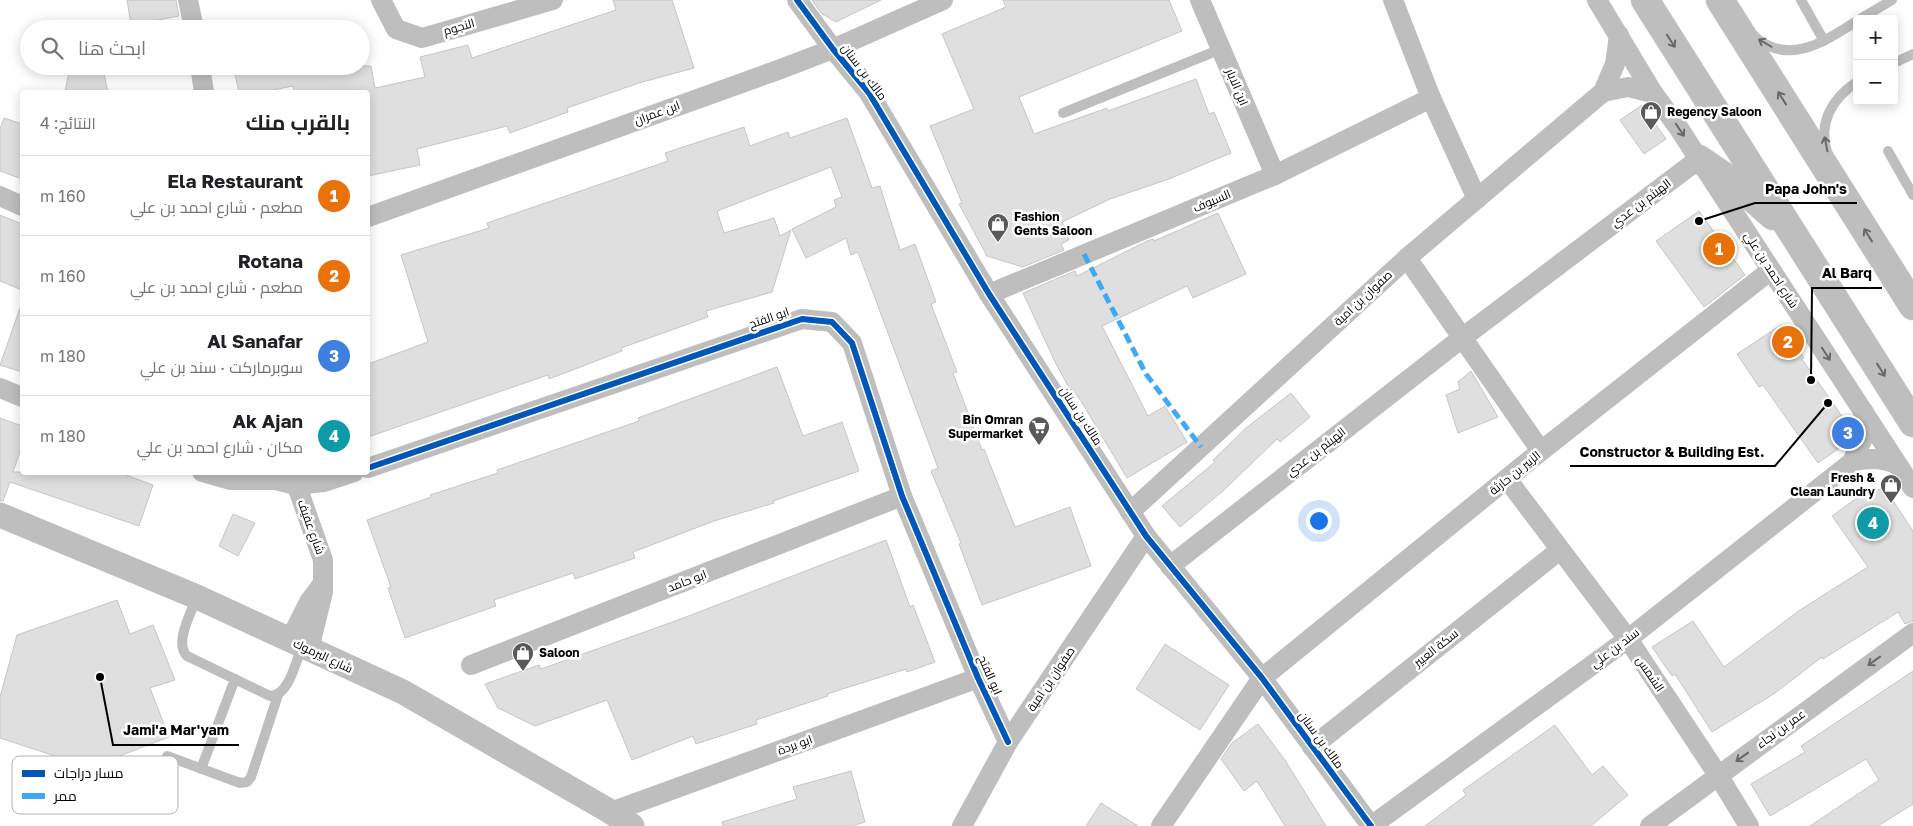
<!DOCTYPE html>
<html lang="ar">
<meta charset="utf-8">
<style>
:root{--surface:#fff;--page:#f2f2f2;--text:#202124;--muted:#757577;--line:#e0e0e0;--accent:#ea580c}
body{margin:0;font-family:"Golos Text",Cairo,sans-serif;background:var(--page);color:var(--text);direction:rtl}
.controls{position:absolute;right:15px;top:15px;display:grid;overflow:hidden;border-radius:5px;box-shadow:0 2px 12px #0003}
.controls button{width:45px;height:45px;display:grid;place-items:center;padding:0;border:0;border-bottom:1px solid var(--line);background:var(--surface);color:var(--text);font:25px sans-serif}
.you{position:absolute;left:1318px;top:520px;width:18px;height:18px;margin:-12px;border:4px solid #fff;border-radius:50%;background:#1a73e8;box-shadow:0 0 0 8px #1a73e833}
.badge{display:grid;place-items:center;width:32px;height:32px;border-radius:50%;background:var(--accent);color:#fff;font-size:16px;font-weight:700}
.pin{position:absolute;translate:-50% -50%;border:2px solid #fff;box-shadow:0 1px 5px #0006}
.list{margin:0;padding:0;list-style:none}
h2{display:flex;justify-content:space-between;align-items:center;height:65px;margin:0;padding:0 20px;font-size:21px}
h2 small{font-size:16px;font-weight:400;color:var(--muted)}
.list li{display:grid;grid-template-columns:32px 1fr auto;gap:15px;align-items:center;box-sizing:border-box;height:80px;padding:0 20px;border-top:1px solid var(--line)}
.list b{display:block;font-size:19px;white-space:nowrap}
.list p{margin:0;font-size:16px;white-space:nowrap;color:var(--muted)}
.list em{font-size:16px;font-style:normal;color:var(--muted)}
.icon{flex:none;width:28px;height:28px;fill:none;stroke:currentColor;stroke-width:2;stroke-linecap:round;stroke-linejoin:round}
.map{position:relative;flex:none;width:1913px;height:826px;overflow:hidden;direction:ltr}
.search{position:absolute;background:var(--surface);box-shadow:0 2px 12px #0003;left:20px;top:20px;width:350px;height:55px;display:flex;align-items:center;gap:12px;box-sizing:border-box;padding:0 18px;border-radius:28px;color:var(--muted);font-size:19px}
.panel{position:absolute;background:var(--surface);box-shadow:0 2px 12px #0003;left:20px;top:90px;width:350px;height:385px;border-radius:5px;direction:rtl}
.map>svg:first-child{display:block}
.building{fill:#dfdfdf;stroke:#c6c6c6}
.lines{fill:none;stroke-linecap:round;stroke-linejoin:round}
.primary-casing{stroke:#dbdbdb;stroke-width:29}
.service{stroke:#bebebe;stroke-width:10}
.minor{stroke:#bebebe;stroke-width:20}
.tertiary{stroke:#bebebe;stroke-width:25}
.primary{stroke:#bebebe;stroke-width:28}
.quiet{stroke:#3fa9f5;stroke-width:5;stroke-dasharray:10 5;stroke-linecap:butt}
.cycleway-casing{stroke:#fff;stroke-width:9}
.cycleway{stroke:#0057b8;stroke-width:6}
.oneway{stroke:#686868}
.labels{text-anchor:middle;stroke-width:5;stroke-linejoin:round;paint-order:stroke}
.street-label{font-size:12px;fill:#000;stroke:#fff}
.poi-label{font-size:12px;font-weight:bold;fill:#000;stroke:#fff;text-anchor:start}
.key{fill:#fff;stroke:#b2b2b2;stroke-width:1}
.key-label{font-size:14px;fill:#000}
.leader{fill:none;stroke:#000;stroke-width:2}
.callout-dot{fill:#000;stroke:#fff;stroke-width:2}
.callout-label{font-size:14px;text-anchor:middle;font-weight:bold;fill:#000;stroke:#fff;stroke-width:5;stroke-linejoin:round;paint-order:stroke}
</style>
<div class="map">
<svg width="1913" height="826" viewBox="0 0 1913 826">
<rect width="100%" height="100%" fill="#fff"/>
<!-- building -->
<g class="building">
<polygon points="127,0 176,0 179,16 131,25"/>
<polygon points="613,0 672,0 694,68 639,83 567,108 568,112 510,133 507,126 417,149 420,165 368,176 368,92 294,92 293,86 263,92 239,92 233,66 371,66 375,88 425,77 420,57 468,45 472,58 616,10"/>
<polygon points="812,0 881,0 836,22 821,13"/>
<polygon points="1003,0 1169,0 1182,31 1019,97 1034,134 1107,108 1108,111 1196,79 1209,114 1214,112 1231,153 1169,179 1110,199 1062,222 1069,240 1061,244 1064,250 1023,267 987,256 959,204 962,203 930,126 974,109 942,34 1006,7"/>
<polygon points="70,66 102,66 108,92 65,92"/>
<polygon points="1642,105 1666,139 1644,154 1620,120"/>
<polygon points="4,118 22,124 22,179 0,171 0,129"/>
<polygon points="847,118 872,188 880,186 900,250 915,244 936,302 931,304 957,372 953,373 982,450 984,449 1015,527 1070,507 1091,566 982,605 959,544 961,543 931,471 938,468 858,252 851,255 846,238 806,258 792,229 836,207 834,200 842,197 831,167 717,211 724,233 774,218 780,236 791,230 772,292 706,311 708,317 621,348 622,351 549,379 548,375 368,437 368,364 428,342 401,255 489,228 487,223 668,161 665,153 744,127 750,146 788,132 790,138"/>
<polygon points="1699,211 1745,275 1704,307 1656,241"/>
<polygon points="1218,213 1246,274 1193,298 1187,286 1102,326 1148,416 1165,406 1187,442 1127,478 1078,396 1075,398 1056,364 1023,293 1075,271 1077,276 1147,241 1153,239 1154,241"/>
<polygon points="0,215 22,224 22,290 0,281"/>
<polygon points="20,308 22,308 22,372 0,365"/>
<polygon points="1781,325 1804,358 1802,359 1851,429 1848,442 1818,463 1763,385 1759,387 1737,354"/>
<polygon points="777,367 803,436 842,422 859,471 773,501 774,503 714,521 633,552 635,558 575,579 573,573 494,600 496,606 405,638 388,588 391,587 367,520 431,497 430,495 498,473 497,470 639,421 638,418"/>
<polygon points="1471,371 1498,417 1458,433 1446,395 1460,389 1458,382"/>
<polygon points="1291,393 1310,417 1280,442 1277,439 1224,490 1180,527 1162,506 1215,462 1213,460 1246,428"/>
<polygon points="0,418 22,426 22,446 13,472 118,472 153,485 139,526 10,482 3,501 0,501"/>
<polygon points="1869,489 1886,490 1913,531 1913,621 1905,624 1898,612 1823,659 1822,657 1775,693 1712,732 1675,674 1672,676 1652,647 1693,621 1724,667 1800,610 1868,567 1832,516"/>
<polygon points="233,514 255,523 238,556 219,546"/>
<polygon points="886,540 910,607 913,605 935,662 907,672 906,669 827,694 828,696 756,720 757,724 696,744 693,736 632,760 607,700 535,726 498,708 485,684 539,665 541,669 678,620"/>
<polygon points="117,600 130,634 153,625 175,680 150,688 169,737 70,775 64,759 0,738 0,697 17,635"/>
<polygon points="1165,644 1229,685 1200,730 1136,689"/>
<polygon points="1913,671 1913,804 1878,826 1810,826 1879,780 1866,759 1770,816 1751,784 1805,752 1801,746"/>
<polygon points="1258,724 1285,760 1326,826 1285,826 1257,781 1244,791 1221,759 1232,743"/>
<polygon points="1555,725 1592,775 1603,766 1628,795 1591,826 1425,826 1466,795 1463,790"/>
<polygon points="851,771 865,822 852,826 723,826 722,822 797,799 793,787"/>
<polygon points="1101,803 1138,826 1086,826"/>
</g>
<g class="lines">
<!-- primary casing -->
<g class="primary-casing">
<g id="primary">
<polyline points="1645,0 1913,423"/>
<polyline points="1720,0 1913,306"/>
<polyline points="1699,159 1740,187 1773,216"/>
</g>
</g>
<!-- service -->
<g class="service">
<polyline points="1801,0 1824,41"/>
<polyline points="1860,19 1892,0"/>
<path d="M1754,36C1789,67 1825,41 1857,21"/>
<polyline points="1894,63 1913,54"/>
<polyline points="1063,113 1221,49"/>
<polyline points="1888,151 1913,195"/>
<path d="M1827,152C1818,123 1832,98 1857,82"/>
<path d="M197,597C191,613 174,643 187,656L270,696C289,696 296,661 302,646"/>
<polyline points="167,756 240,783 247,782 251,777 278,695"/>
<polyline points="201,769 235,679"/>
</g>
<!-- minor -->
<g class="minor">
<polyline points="188,0 194,29"/>
<polyline points="381,0 396,29 422,38 553,0"/>
<polyline points="797,0 833,49 869,93 989,294 1146,536 1262,678 1371,826"/>
<polyline points="1200,0 1275,175"/>
<polyline points="1393,0 1431,98 1477,199"/>
<polyline points="1597,0 1653,93 1678,127 1913,488"/>
<polyline points="200,66 204,92"/>
<polyline points="1603,92 1628,87 1653,93"/>
<polyline points="0,196 22,206"/>
<polyline points="368,217 778,70 833,49 943,0"/>
<polyline points="1407,258 1541,451"/>
<polyline points="989,294 1275,175 1431,98"/>
<polyline points="0,388 22,397"/>
<path d="M1852,462C1869,457 1883,458 1898,465"/>
<polyline points="368,468 802,319 832,322 852,343 902,496 978,678 1008,742"/>
<polyline points="202,472 230,480 275,480 296,485 324,482 354,472"/>
<polyline points="292,472 323,560 323,592 309,649"/>
<polyline points="1507,479 1628,639 1718,775 1749,826"/>
<polyline points="1130,512 1407,258 1603,92 1615,64 1619,35"/>
<polyline points="1170,566 1462,338 1699,159"/>
<polyline points="290,640 309,602 321,586"/>
<polyline points="471,665 902,496"/>
<polyline points="1312,747 1560,550"/>
<polyline points="611,812 978,678"/>
<polyline points="962,826 1008,742 1146,536"/>
<polyline points="1161,826 1262,678 1541,451 1771,270"/>
<polyline points="1371,826 1628,639 1852,462 1863,438 1864,412"/>
<polyline points="1650,826 1913,633"/>
</g>
<!-- tertiary -->
<polyline class="tertiary" points="0,515 197,597 403,692 611,812 632,826"/>
<!-- primary -->
<use href="#primary" class="primary"/>
<!-- quiet -->
<polyline class="quiet" points="1084,254 1146,374 1201,447"/>
<!-- cycleway casing -->
<g class="cycleway-casing">
<g id="cycleway">
<polyline points="797,0 833,49 869,93 989,294 1146,536 1262,678 1371,826"/>
<polyline points="368,468 802,319 832,322 852,343 902,496 978,678 1008,742"/>
</g>
</g>
<!-- cycleway -->
<use href="#cycleway" class="cycleway"/>
</g>
<!-- one-way arrows -->
<defs><path id="oneway-shaft" d="M-6 0H5M1.5-3L5.5 0L1.5 3" fill="none" stroke-width="1.6" stroke-linecap="round" stroke-linejoin="round" transform="scale(1.25)"/></defs>
<g class="oneway">
<use href="#oneway-shaft" transform="translate(1671 41) rotate(57)"/>
<use href="#oneway-shaft" transform="translate(1765 43) rotate(-150)"/>
<use href="#oneway-shaft" transform="translate(1782 98) rotate(-122)"/>
<use href="#oneway-shaft" transform="translate(1680 130) rotate(56)"/>
<use href="#oneway-shaft" transform="translate(1826 144) rotate(-101)"/>
<use href="#oneway-shaft" transform="translate(1868 235) rotate(-122)"/>
<use href="#oneway-shaft" transform="translate(1826 354) rotate(57)"/>
<use href="#oneway-shaft" transform="translate(1881 370) rotate(58)"/>
<use href="#oneway-shaft" transform="translate(1874 661) rotate(144)"/>
<use href="#oneway-shaft" transform="translate(1742 757) rotate(144)"/>
</g>
<!-- icons -->
<defs>
<g id="shop-pin" transform="scale(1.125)"><path d="M0 17L-7.5 6A9.5 9.5 0 1 1 7.5 6Z" fill="#595959" stroke="#fff"/><path d="M-5-2.5h2.3a2.7 3.5 0 0 1 5.4 0H5L5.5 6h-11ZM-1.5-2.5h3a1.5 2.3 0 0 0-3 0Z" fill="#fff"/></g>
<g id="supermarket-pin" transform="scale(1.125)"><path d="M0 17L-7.5 6A9.5 9.5 0 1 1 7.5 6Z" fill="#595959" stroke="#fff"/><path d="M-6-5.5h2.5l.6 2H6L4.5 2H-2.5L-4.4-4H-6ZM-1.5 3.2a1.3 1.3 0 1 0 .1 0ZM3 3.2a1.3 1.3 0 1 0 .1 0Z" fill="#fff"/></g>
</defs>
<g fill-rule="evenodd">
<use href="#shop-pin" x="1651" y="112"/>
<use href="#shop-pin" x="998" y="224"/>
<use href="#supermarket-pin" x="1039" y="427"/>
<use href="#shop-pin" x="1891" y="485"/>
<use href="#shop-pin" x="523" y="653"/>
</g>
<g class="labels">
<!-- street labels -->
<g class="street-label">
<text transform="translate(459 27) rotate(-16)" y="4">النجوم</text>
<text transform="translate(864 72) rotate(53)" y="4">مالك بن سنان</text>
<text transform="translate(1237 87) rotate(67)" y="4">ابن الابار</text>
<text transform="translate(657 113) rotate(-20)" y="4">ابن عمران</text>
<text transform="translate(1212 201) rotate(-23)" y="4">السيوف</text>
<text transform="translate(1641 203) rotate(-37)" y="4">الهيثم بن عدي</text>
<text transform="translate(1771 270) rotate(57)" y="4">شارع احمد بن علي</text>
<text transform="translate(1363 298) rotate(-43)" y="4">صفوان بن امية</text>
<text transform="translate(769 318) rotate(-19)" y="4">ابو الفتح</text>
<text transform="translate(1081 416) rotate(57)" y="4">مالك بن سنان</text>
<text transform="translate(1316 452) rotate(-38)" y="4">الهيثم بن عدي</text>
<text transform="translate(1515 473) rotate(-39)" y="4">الزبير بن حارثة</text>
<text transform="translate(311 527) rotate(70)" y="4">شارع عفيف</text>
<text transform="translate(687 581) rotate(-21)" y="4">ابو حامد</text>
<text transform="translate(1436 648) rotate(-38)" y="4">سكة العبير</text>
<text transform="translate(1615 648) rotate(-37)" y="4">سند بن علي</text>
<text transform="translate(323 656) rotate(25)" y="4">شارع اليرموك</text>
<text transform="translate(1650 674) rotate(56)" y="4">الشمس</text>
<text transform="translate(990 675) rotate(66)" y="4">ابو الفتح</text>
<text transform="translate(1051 679) rotate(-56)" y="4">صفوان بن امية</text>
<text transform="translate(1781 729) rotate(-36)" y="4">عمر بن نجاء</text>
<text transform="translate(1321 740) rotate(54)" y="4">مالك بن سنان</text>
<text transform="translate(795 745) rotate(-20)" y="4">ابو بردة</text>
</g>
<!-- poi labels -->
<g class="poi-label">
<text x="1667" y="116">Regency Saloon</text>
<text x="1014" y="221">Fashion<tspan x="1014" dy="14">Gents Saloon</tspan></text>
<text x="1023" y="424" text-anchor="end">Bin Omran<tspan x="1023" dy="14">Supermarket</tspan></text>
<text x="1875" y="482" text-anchor="end">Fresh &amp;<tspan x="1875" dy="14">Clean Laundry</tspan></text>
<text x="539" y="657">Saloon</text>
</g>
</g>
<!-- legend -->
<rect x="12" y="756" width="166" height="58" rx="8" class="key"/>
<rect x="22" y="770" width="23" height="7" fill="#0057b8"/>
<rect x="22" y="793" width="23" height="6" fill="#3fa9f5"/>
<g class="key-label">
<text x="54" y="778">مسار دراجات</text>
<text x="54" y="801">ممر</text>
</g>
<!-- callouts -->
<path class="leader" d="M1699 221L1755 203H1857M1811 380L1812 288H1882M1828 403L1775 466H1570M100 677L113 745H239"/>
<g class="callout-dot">
<circle cx="1699" cy="221" r="5"/>
<circle cx="1811" cy="380" r="5"/>
<circle cx="1828" cy="403" r="5"/>
<circle cx="100" cy="677" r="5"/>
</g>
<g class="callout-label">
<text x="1806" y="194">Papa John's</text>
<text x="1847" y="278">Al Barq</text>
<text x="1672" y="457">Constructor &amp; Building Est.</text>
<text x="176" y="735">Jami'a Mar'yam</text>
</g>
</svg>
<div class="controls">
<button>+</button>
<button>−</button>
</div>
<div class="you"></div>
<div class="pin badge" style="left:1719px;top:249px;background:#e8710a">1</div>
<div class="pin badge" style="left:1788px;top:342px;background:#e8710a">2</div>
<div class="pin badge" style="left:1848px;top:433px;background:#3f7fe0">3</div>
<div class="pin badge" style="left:1873px;top:523px;background:#0f9aa8">4</div>
<div class="search"><svg class="icon" aria-label="search" viewBox="0 0 24 24"><circle cx="10" cy="10" r="6"/><path d="M15 15l6 6"/></svg>ابحث هنا</div>
<section class="panel">
<h2>بالقرب منك<small>النتائج: 4</small></h2>
<ul class="list">
<li><span class="badge" style="background:#e8710a">1</span><div><b>Ela Restaurant</b><p>مطعم · شارع احمد بن علي</p></div><em>160 m</em></li>
<li><span class="badge" style="background:#e8710a">2</span><div><b>Rotana</b><p>مطعم · شارع احمد بن علي</p></div><em>160 m</em></li>
<li><span class="badge" style="background:#3f7fe0">3</span><div><b>Al Sanafar</b><p>سوبرماركت · سند بن علي</p></div><em>180 m</em></li>
<li><span class="badge" style="background:#0f9aa8">4</span><div><b>Ak Ajan</b><p>مكان · شارع احمد بن علي</p></div><em>180 m</em></li>
</ul>
</section>
</div>
